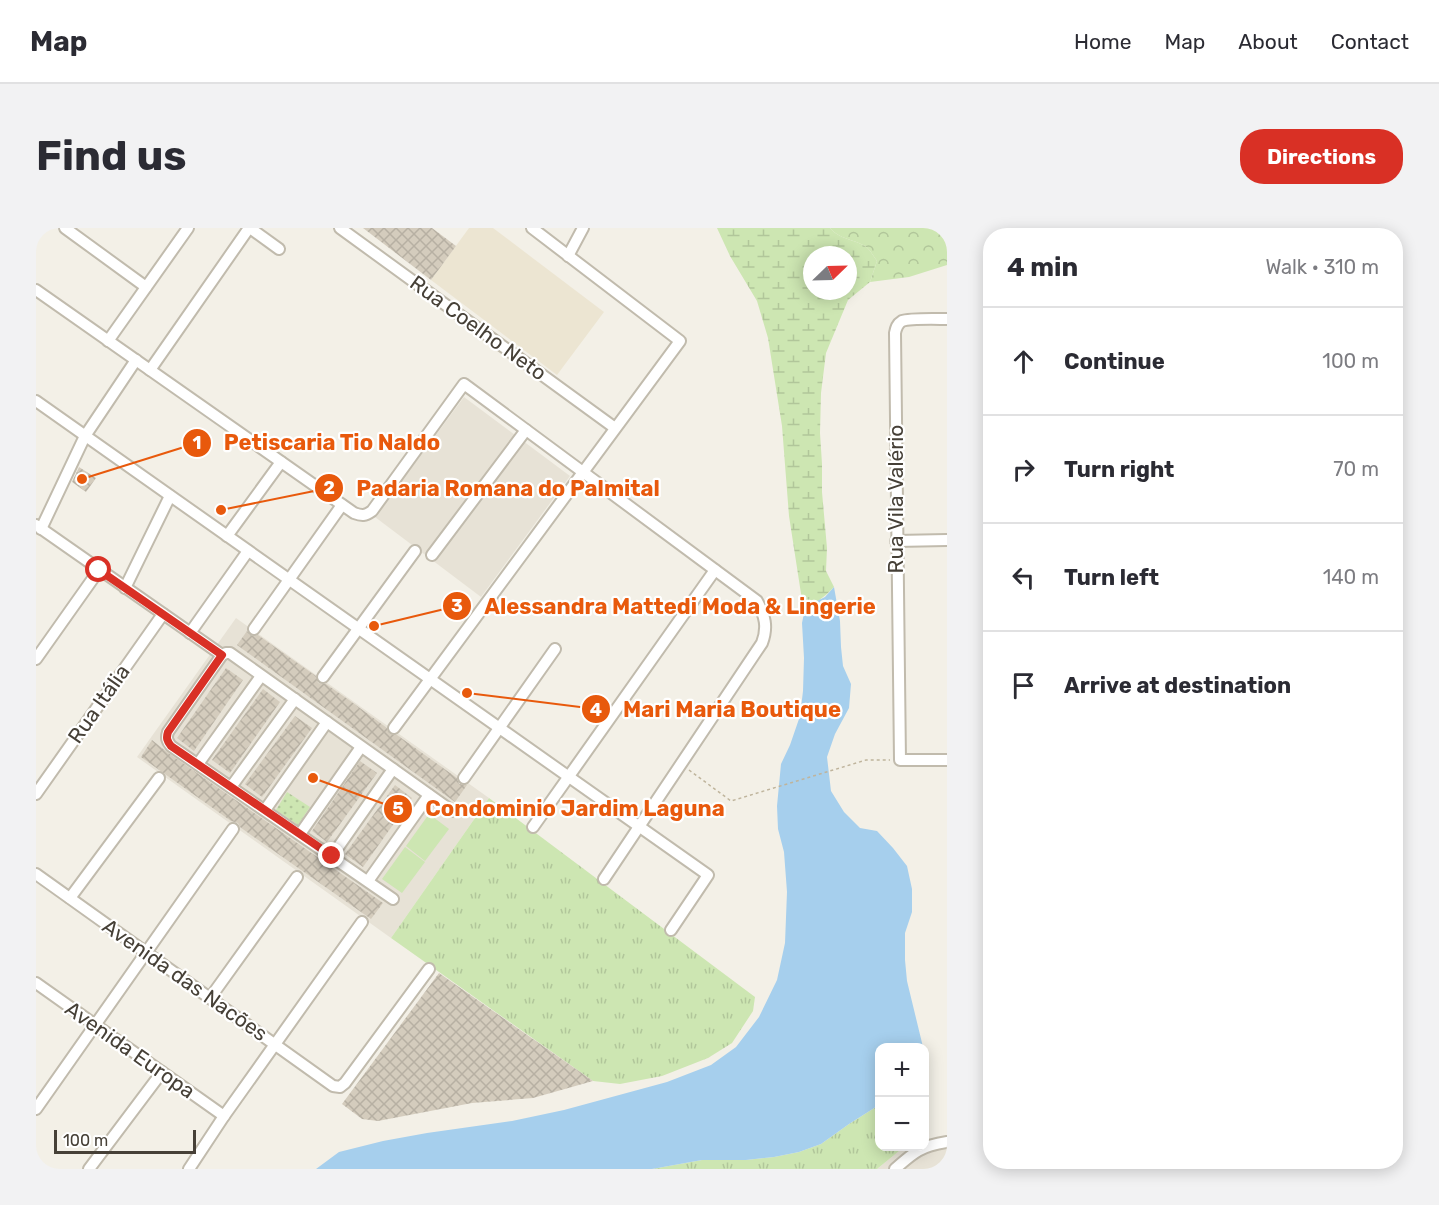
<!DOCTYPE html>
<meta charset="utf-8">
<style>
:root{--surface:#fff;--page:#f2f2f3;--text:#2b2b33;--muted:#7c7c81;--line:#e1e1e2;--accent:#d93025}
body{margin:0;font-family:Rubik,sans-serif;background:var(--page);color:var(--text)}
.controls{position:absolute;right:18px;bottom:18px;display:grid;overflow:hidden;border-radius:12px;box-shadow:0 3px 15px #0003}
.controls button{width:54px;height:54px;display:grid;place-items:center;padding:0;border:0;border-bottom:2px solid var(--line);background:var(--surface);color:var(--text);font:30px sans-serif}
.compass{position:absolute;left:767px;top:18px;width:54px;height:54px;border-radius:50%;background:var(--surface);box-shadow:0 3px 15px #0003;rotate:67deg}
.scale{position:absolute;left:18px;bottom:15px;width:142px;box-sizing:border-box;padding-left:6px;border:3px solid #464037;border-top:0;font-size:16px;line-height:21px;white-space:nowrap;color:#464037;-webkit-text-stroke:4px #fff;paint-order:stroke}
.stop{position:absolute;width:18px;height:18px;margin:-14px;border:4px solid #d93025;border-radius:50%;background:#fff}
.stop.end{background:#d93025;border-color:#fff;box-shadow:0 2px 6px #0008}
.list{margin:0;padding:0;list-style:none}
h2{display:flex;justify-content:space-between;align-items:center;height:78px;margin:0;padding:0 24px;font-size:26px}
h2 small{font-size:20px;font-weight:400;color:var(--muted)}
.list li{display:grid;grid-template-columns:39px 1fr auto;gap:18px;align-items:center;box-sizing:border-box;height:108px;padding:0 24px;border-top:2px solid var(--line)}
.list b{display:block;font-size:22px;white-space:nowrap}
.list em{font-size:20px;font-style:normal;color:var(--muted)}
.icon{flex:none;width:33px;height:33px;fill:none;stroke:currentColor;stroke-width:2;stroke-linecap:round;stroke-linejoin:round}
.map{position:relative;flex:none;width:911px;height:941px;overflow:hidden;border-radius:24px}
header{display:flex;align-items:center;gap:36px;box-sizing:border-box;height:84px;padding:0 30px;background:var(--surface);border-bottom:2px solid var(--line)}
header strong{font-size:28px}
nav{display:flex;gap:33px;margin-inline-start:auto;font-size:21px}
.intro{display:flex;align-items:center;justify-content:space-between;box-sizing:border-box;height:144px;padding:0 36px}
h1{margin:0;font-size:42px}
.button{padding:15px 27px;border-radius:24px;background:var(--accent);color:#fff;font-size:21px;font-weight:700}
main{display:flex;gap:36px;padding:0 36px}
aside{flex:1;background:var(--surface);border-radius:24px;box-shadow:0 3px 15px #0003}
.map>svg:first-child{display:block}
.residential{fill:#e7e2d6}
.education{fill:#ece5d2}
.grass{fill:url(#grass-tufts)}
.forest{fill:url(#forest-crowns)}
.wetland{fill:url(#wetland-marsh);fill-rule:evenodd}
.park{fill:url(#park-dots)}
.pitch{fill:#cde6b2}
.water{fill:#a6cfed}
.building{fill:url(#building-cross-hatch)}
.lines{fill:none;stroke-linecap:round;stroke-linejoin:round}
.minor-casing{stroke:#c1bbad;stroke-width:14}
.path{stroke:#bfb49c;stroke-width:1.5;stroke-dasharray:3 3;stroke-linecap:butt}
.minor{stroke:#fff;stroke-width:10}
.route{stroke:#d93025;stroke-width:8}
.labels{text-anchor:middle;stroke-width:4.5;stroke-linejoin:round;paint-order:stroke}
.street-label{font-size:21px;fill:#464037;stroke:#fff}
.leader{fill:none;stroke:#e8590c;stroke-width:2}
.callout-dot{fill:#e8590c;stroke:#fff;stroke-width:2}
.mark-label{font-size:18px;text-anchor:middle;font-weight:bold;fill:#fff}
.callout-label{font-size:22px;text-anchor:middle;font-weight:bold;fill:#e8590c;stroke:#fff;stroke-width:4.5;stroke-linejoin:round;paint-order:stroke}
</style>
<header>
<strong>Map</strong>
<nav><a>Home</a><a>Map</a><a>About</a><a>Contact</a></nav>
</header>
<div class="intro"><h1>Find us</h1><a class="button">Directions</a></div>
<main>
<div class="map">
<svg width="911" height="941" viewBox="0 0 911 941">
<defs>
<pattern id="grass-tufts" width="24" height="20" patternUnits="userSpaceOnUse" patternTransform="scale(1.5)"><rect width="24" height="20" fill="#cde6b2"/><path d="M3 7l-1-3M5 7V3M7 7l1-3M15 17l-1-3M17 17v-4M19 17l1-3" fill="none" stroke="#b1c69a"/></pattern>
<pattern id="forest-crowns" width="20" height="18" patternUnits="userSpaceOnUse" patternTransform="scale(1.5)"><rect width="20" height="18" fill="#cde6b2"/><path d="M2 6a3 3 0 1 1 6 0M12 15a3 3 0 1 1 6 0" fill="none" stroke="#b1c69a"/></pattern>
<pattern id="wetland-marsh" width="20" height="14" patternUnits="userSpaceOnUse" patternTransform="scale(1.5)"><rect width="20" height="14" fill="#cde6b2"/><path d="M1 5h8M5 5V1M11 12h8M15 12V8" fill="none" stroke="#b1c69a"/></pattern>
<pattern id="park-dots" width="8" height="8" patternUnits="userSpaceOnUse" patternTransform="scale(1.5)"><rect width="8" height="8" fill="#cde6b2"/><path d="M2 2h.1M6 6h.1" fill="none" stroke="#b1c69a" stroke-width="1.8" stroke-linecap="round"/></pattern>
<pattern id="building-cross-hatch" width="8" height="8" patternUnits="userSpaceOnUse" patternTransform="scale(1.5)"><rect width="8" height="8" fill="#d4ccbd"/><path d="M0 0l8 8M0 8l8-8" fill="none" stroke="#b7b0a3"/></pattern>
</defs>
<rect width="100%" height="100%" fill="#f3f0e7"/>
<!-- residential -->
<g class="residential">
<polygon points="428,169 534,248 445,369 339,289"/>
<polygon points="200,390 453,570 355,710 101,529"/>
<polygon points="889,909 911,921 911,941 841,941 868,919 888,918"/>
</g>
<!-- education -->
<polygon class="education" points="433,0 457,0 568,84 521,147 395,52"/>
<!-- grass -->
<g class="grass">
<polygon points="453,570 719,769 717,783 696,815 672,830 626,848 584,856 557,853 355,710"/>
<polygon points="843,877 844,918 868,919 841,941 616,941 666,932 710,932 738,929 763,924 785,916 813,896"/>
</g>
<!-- forest -->
<path class="forest" d="M794,0H911V37L873,49L834,54L841,33C837,28 834,21 829,18C817,11 803,11 794,0Z"/>
<!-- wetland -->
<path class="wetland" d="M681,0H794C803,11 817,11 829,18C834,21 837,28 841,33L834,54L812,72L790,125L785,165L784,205L786,236V264L791,320L790,343L798,359C789,369 778,375 768,385L753,288L746,198L732,110L721,73L694,28ZM776,27H812V63H776Z"/>
<!-- park -->
<polygon class="park" points="251,564 274,579 262,597 240,582"/>
<!-- pitch -->
<g class="pitch">
<polygon points="393,586 413,601 389,633 370,618"/>
<polygon points="369,619 389,634 366,665 346,651"/>
</g>
<!-- water -->
<polygon class="water" points="798,359 804,393 805,419 807,438 815,456 813,480 799,506 791,529 795,563 808,584 824,600 841,603 857,620 871,638 876,661 876,684 869,705 869,732 871,753 887,819 844,820 843,877 813,896 785,916 763,924 738,929 710,932 666,932 616,941 280,941 303,924 347,913 391,905 476,893 528,882 631,854 675,837 700,819 723,789 741,752 749,715 751,664 748,624 742,601 741,578 745,536 754,517 764,488 767,463 768,430 766,395 768,385 777,375 789,369"/>
<!-- building -->
<g class="building">
<polygon points="327,0 396,0 420,18 395,52"/>
<polygon points="43,239 60,250 50,264 36,254"/>
<polygon points="211,403 214,407 218,408 222,407 253,429 280,448 282,455 286,456 290,456 313,472 351,500 354,506 361,507 421,550 423,556 431,557 419,574 201,417"/>
<polygon points="190,440 207,452 158,523 141,510"/>
<polygon points="227,461 244,474 194,545 176,532"/>
<polygon points="259,488 276,500 226,569 209,556"/>
<polygon points="116,512 131,524 347,675 335,691 215,607 204,599 202,595 195,593 105,529"/>
<polygon points="324,533 341,545 291,614 276,603"/>
<polygon points="359,557 376,570 327,639 309,626"/>
<polygon points="403,745 557,853 497,870 436,875 342,893 326,891 306,876"/>
</g>
<g class="lines">
<!-- minor casing -->
<g class="minor-casing">
<g id="minor">
<polyline points="29,0 110,59"/>
<polyline points="214,0 243,21"/>
<polyline points="304,0 579,200"/>
<polyline points="532,28 547,0"/>
<path d="M0,62L318,285C326,288 329,288 336,283L428,156L721,373C729,388 732,399 726,415L568,651"/>
<path d="M911,91C901,91 874,90 866,93C861,96 860,100 859,105L864,532H911"/>
<polyline points="72,113 152,0"/>
<polyline points="114,142 213,0"/>
<polyline points="0,173 672,647 635,702"/>
<polyline points="0,297 186,427"/>
<polyline points="5,301 49,208 100,132"/>
<polyline points="191,308 245,234"/>
<polyline points="860,313 911,312"/>
<polyline points="396,327 490,202"/>
<polyline points="89,360 134,268"/>
<polyline points="218,401 306,277"/>
<polyline points="154,405 212,323"/>
<polyline points="0,431 63,342"/>
<polyline points="287,449 379,323"/>
<polyline points="358,500 644,113 496,0"/>
<polyline points="162,536 225,448"/>
<polyline points="428,550 519,421"/>
<polyline points="195,559 259,471"/>
<polyline points="0,566 127,386"/>
<polyline points="229,582 291,494"/>
<polyline points="497,599 679,342"/>
<polyline points="264,606 325,519"/>
<polyline points="296,628 357,541"/>
<polyline points="0,646 297,858 304,859 309,855 393,741"/>
<polyline points="332,653 393,567"/>
<polyline points="34,670 123,550"/>
<path d="M357,671L135,518C131,513 130,510 132,504L186,427L190,425H194L416,583"/>
<polyline points="0,755 188,888"/>
<polyline points="174,770 261,649"/>
<polyline points="0,881 197,601"/>
<polyline points="53,941 126,844"/>
<polyline points="153,941 188,888 326,694"/>
<path d="M859,941C878,924 885,918 911,914"/>
</g>
</g>
<!-- path -->
<polyline class="path" points="653,542 695,573 830,532 854,532"/>
<!-- minor -->
<use href="#minor" class="minor"/>
</g>
<g class="lines">
<!-- route -->
<path class="route" d="M63,342L186,427L132,504C130,510 131,513 135,518L296,628"/>
</g>
<g class="labels">
<!-- street labels -->
<g class="street-label">
<text transform="translate(442 100) rotate(36)" y="7">Rua Coelho Neto</text>
<text transform="translate(860 271) rotate(-90)" y="7">Rua Vila Valério</text>
<text transform="translate(63 476) rotate(-55)" y="7">Rua Itália</text>
<text transform="translate(149 752) rotate(35)" y="7">Avenida das Nacões</text>
<text transform="translate(94 822) rotate(35)" y="7">Avenida Europa</text>
</g>
</g>
<!-- callouts -->
<path class="leader" d="M46 251L161 215M185 282L293 260M338 398L421 378M431 465L560 481M277 550L362 581"/>
<g class="callout-dot">
<circle cx="46" cy="251" r="6"/>
<circle cx="185" cy="282" r="6"/>
<circle cx="338" cy="398" r="6"/>
<circle cx="431" cy="465" r="6"/>
<circle cx="277" cy="550" r="6"/>
<circle cx="161" cy="215" r="15"/>
<circle cx="293" cy="260" r="15"/>
<circle cx="421" cy="378" r="15"/>
<circle cx="560" cy="481" r="15"/>
<circle cx="362" cy="581" r="15"/>
</g>
<g class="mark-label">
<text x="161" y="221">1</text>
<text x="293" y="266">2</text>
<text x="421" y="384">3</text>
<text x="560" y="488">4</text>
<text x="362" y="587">5</text>
</g>
<g class="callout-label">
<text x="296" y="222">Petiscaria Tio Naldo</text>
<text x="472" y="268">Padaria Romana do Palmital</text>
<text x="644" y="386">Alessandra Mattedi Moda &amp; Lingerie</text>
<text x="696" y="489">Mari Maria Boutique</text>
<text x="539" y="588">Condominio Jardim Laguna</text>
</g>
</svg>
<div class="controls">
<button>+</button>
<button>−</button>
</div>
<svg class="compass" viewBox="-18 -18 36 36"><path d="M0-13l5 13h-10z" fill="#e53935"/><path d="M0 13l5-13h-10z" fill="#7c7c81"/></svg>
<div class="scale">100 m</div>
<div class="stop" style="left:63px;top:342px"></div>
<div class="stop end" style="left:296px;top:628px"></div>
</div>
<aside>
<h2>4 min<small>Walk · 310 m</small></h2>
<ul class="list">
<li><svg class="icon" aria-label="ahead" viewBox="0 0 24 24"><path d="M12 20V5M6 11l6-6 6 6"/></svg><div><b>Continue</b></div><em>100 m</em></li>
<li><svg class="icon" aria-label="right" viewBox="0 0 24 24"><path d="M7 20v-9h11M14 6l5 5-5 5"/></svg><div><b>Turn right</b></div><em>70 m</em></li>
<li><svg class="icon" aria-label="left" viewBox="0 0 24 24"><path d="M17 20v-9H6M10 6l-5 5 5 5"/></svg><div><b>Turn left</b></div><em>140 m</em></li>
<li><svg class="icon" aria-label="arrive" viewBox="0 0 24 24"><path d="M6 21V4h12l-3 4 3 4H6"/></svg><div><b>Arrive at destination</b></div></li>
</ul>
</aside>
</main>
